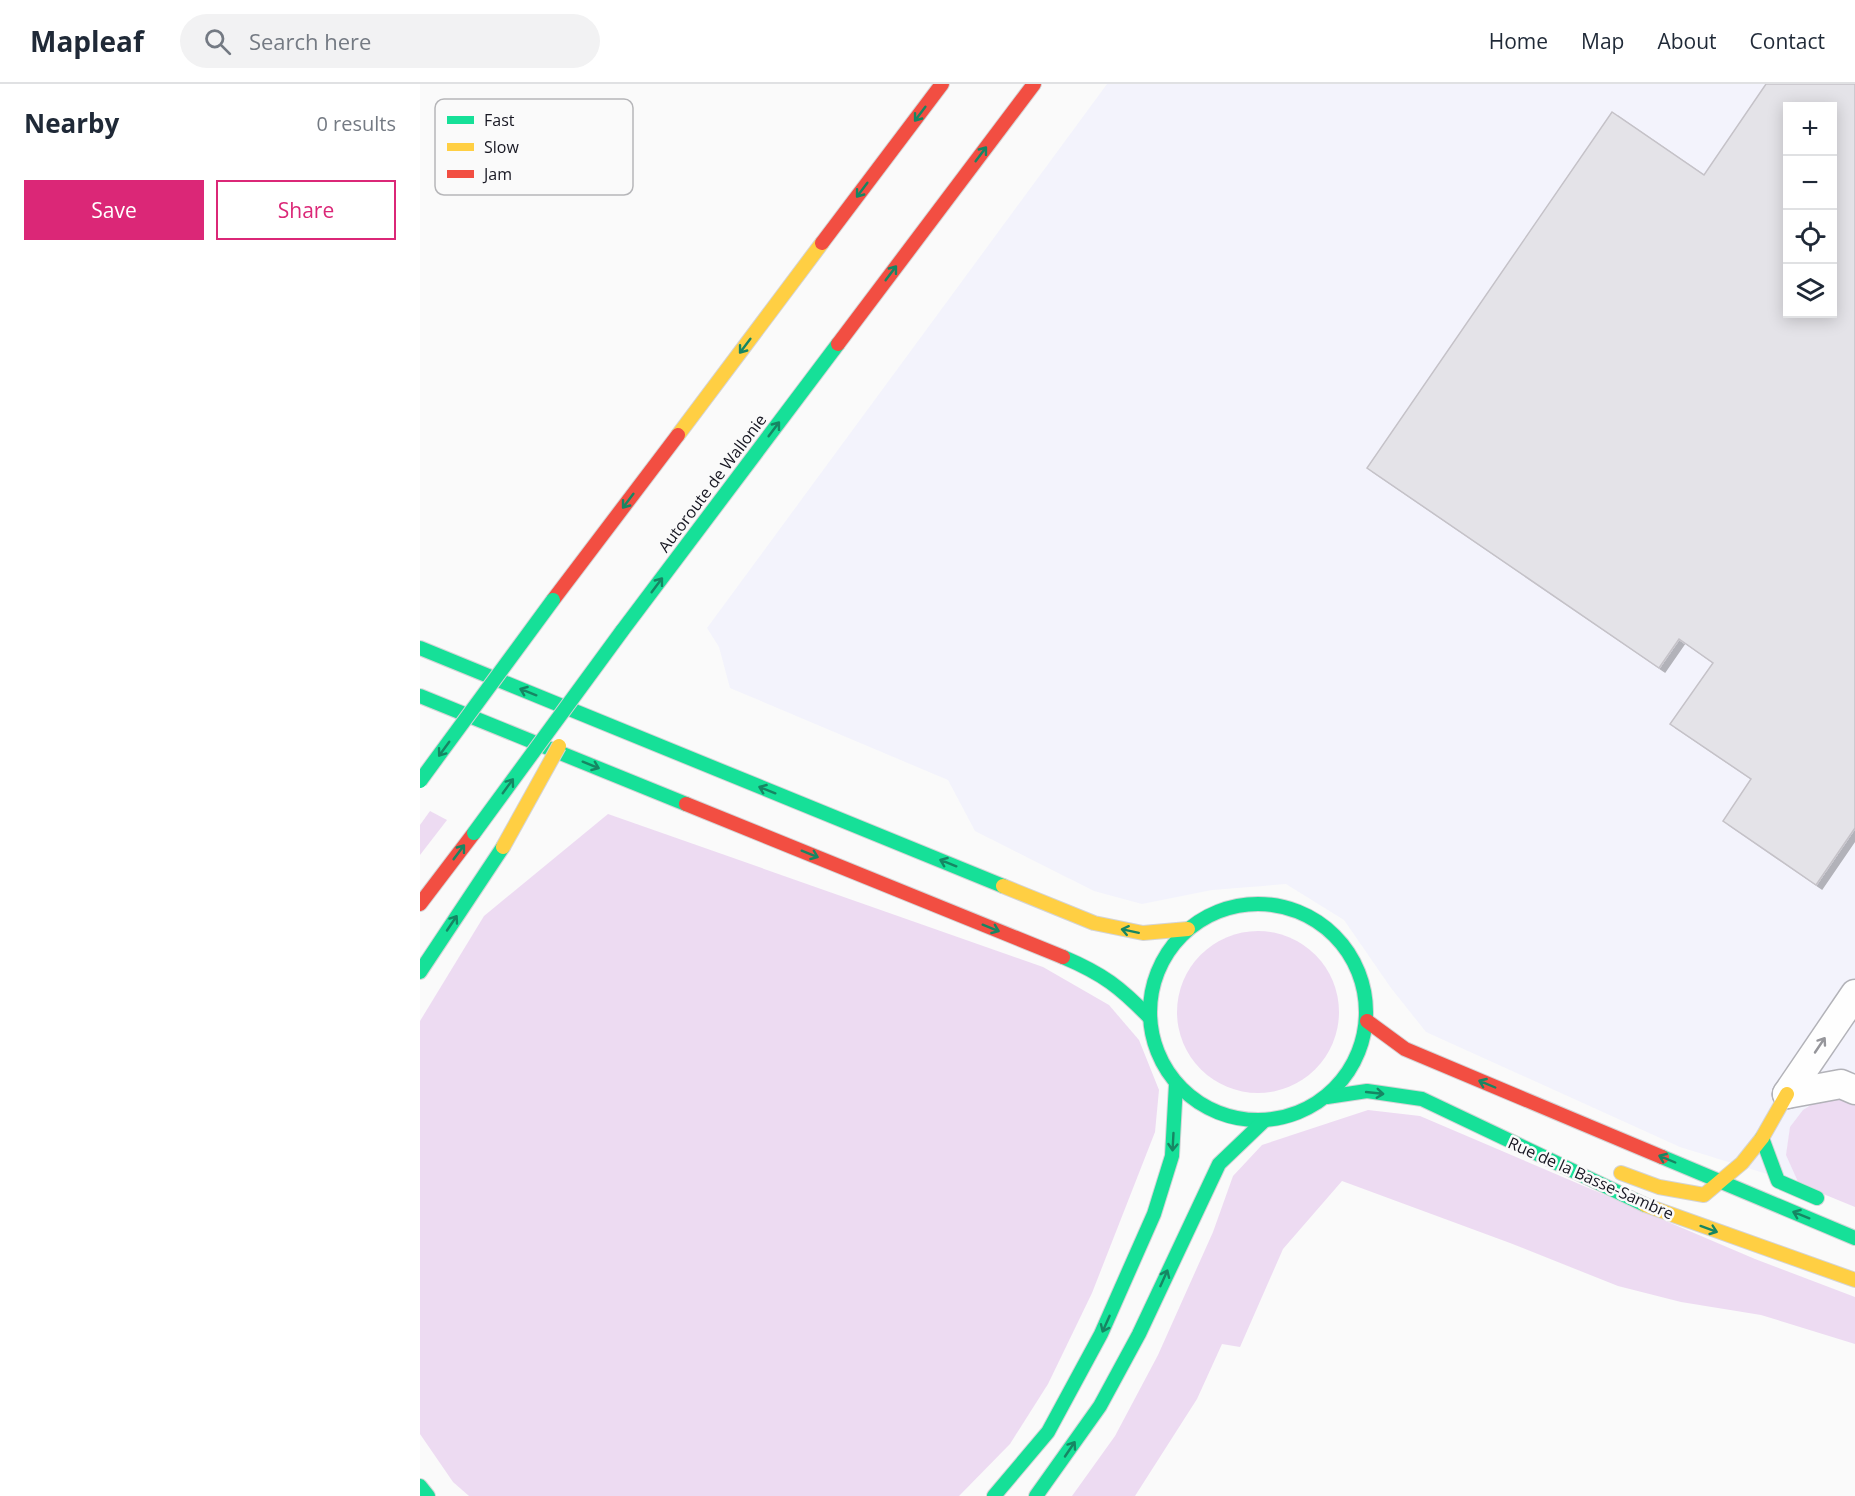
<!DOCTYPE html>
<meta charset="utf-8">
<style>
:root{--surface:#fff;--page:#f2f2f3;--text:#1f2937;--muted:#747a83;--line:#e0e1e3;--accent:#db2777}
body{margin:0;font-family:"Open Sans",sans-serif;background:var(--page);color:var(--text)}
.controls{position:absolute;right:18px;top:18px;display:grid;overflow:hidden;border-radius:0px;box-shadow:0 3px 15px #0003}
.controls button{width:54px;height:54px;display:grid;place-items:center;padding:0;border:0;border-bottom:2px solid var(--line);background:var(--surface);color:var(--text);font:30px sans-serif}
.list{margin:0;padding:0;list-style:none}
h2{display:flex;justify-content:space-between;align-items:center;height:78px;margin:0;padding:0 24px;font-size:26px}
h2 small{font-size:20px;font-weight:400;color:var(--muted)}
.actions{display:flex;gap:12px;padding:18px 24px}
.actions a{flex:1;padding:14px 0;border:2px solid var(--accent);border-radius:0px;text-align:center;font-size:21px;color:var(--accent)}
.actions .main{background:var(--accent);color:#fff}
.icon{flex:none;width:33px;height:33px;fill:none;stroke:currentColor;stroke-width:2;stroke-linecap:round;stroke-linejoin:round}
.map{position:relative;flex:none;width:1435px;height:1412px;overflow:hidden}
header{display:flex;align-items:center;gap:36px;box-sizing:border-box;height:84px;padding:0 30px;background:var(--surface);border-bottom:2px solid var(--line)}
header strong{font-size:28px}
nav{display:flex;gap:33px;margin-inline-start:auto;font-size:21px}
.search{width:420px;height:54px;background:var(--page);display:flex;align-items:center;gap:15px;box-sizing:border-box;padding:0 21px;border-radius:33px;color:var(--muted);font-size:22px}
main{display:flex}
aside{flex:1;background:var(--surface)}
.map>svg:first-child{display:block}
.built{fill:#f3f3fc;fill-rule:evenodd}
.green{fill:#eddbf2}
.building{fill:#e4e3e8;stroke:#c5c2c8;stroke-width:1.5;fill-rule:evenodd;filter:url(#shadow)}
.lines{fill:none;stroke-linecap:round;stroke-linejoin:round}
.street-casing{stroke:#b2b2b8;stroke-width:31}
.fast-casing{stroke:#d4d4d6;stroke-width:16}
.slow-casing{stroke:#d4d4d6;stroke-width:16}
.jam-casing{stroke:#d4d4d6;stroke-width:16}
.street{stroke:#fefefe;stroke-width:28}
.fast{stroke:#16e098;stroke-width:14}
.slow{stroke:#ffcf43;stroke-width:14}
.jam{stroke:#f24e42;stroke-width:14}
.fast-bridge-casing{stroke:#d4d4d6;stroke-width:16;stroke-linecap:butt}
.slow-bridge-casing{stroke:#d4d4d6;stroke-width:16;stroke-linecap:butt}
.fast-bridge{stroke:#16e098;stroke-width:14}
.slow-bridge{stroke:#ffcf43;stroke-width:14}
.oneway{stroke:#168663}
.oneway2{stroke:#96969b}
.labels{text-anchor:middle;stroke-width:5;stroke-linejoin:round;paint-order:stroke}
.street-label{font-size:16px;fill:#171722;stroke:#fafafa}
.key{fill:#fafafa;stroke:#b6b6b9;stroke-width:1.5}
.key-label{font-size:16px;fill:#171722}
</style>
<header>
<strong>Mapleaf</strong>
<div class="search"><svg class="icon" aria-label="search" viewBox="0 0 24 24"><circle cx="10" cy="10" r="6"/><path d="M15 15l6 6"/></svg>Search here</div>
<nav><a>Home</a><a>Map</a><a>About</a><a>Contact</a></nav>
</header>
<main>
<aside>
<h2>Nearby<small>0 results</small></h2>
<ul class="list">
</ul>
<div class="actions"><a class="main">Save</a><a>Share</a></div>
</aside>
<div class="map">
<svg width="1435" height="1412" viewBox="0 0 1435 1412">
<defs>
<filter id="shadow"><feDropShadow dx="6" dy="4" stdDeviation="0" flood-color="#0004"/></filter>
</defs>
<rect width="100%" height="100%" fill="#fafafa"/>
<!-- built -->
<path class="built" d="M687,0H1435V1121L1379,1100L1260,1063L1006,948L971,904L924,836L866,800L792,806L722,820L674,807L555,747L528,696L310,604L299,563L287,544ZM1368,22H1412V230H1368Z"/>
<!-- green -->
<g class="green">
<polygon points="10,727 27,736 0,771 0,741"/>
<polygon points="188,730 623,883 689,921 719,956 739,1006 735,1048 672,1209 628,1300 590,1360 539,1412 49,1412 33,1398 0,1350 0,937 64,832"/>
<circle cx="838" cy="928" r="81"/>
<polygon points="1402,1014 1435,1017 1435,1123 1379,1100 1366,1071 1370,1043 1383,1026"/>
<polygon points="948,1026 1000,1032 1335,1175 1435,1213 1435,1260 1341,1231 1261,1218 1198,1202 1090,1159 922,1097 863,1165 820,1263 802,1260 777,1315 715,1412 652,1412 695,1352 738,1271 793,1148 813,1092 842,1061"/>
</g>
<!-- building -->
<path class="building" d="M1346,0H1435V744L1396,801L1303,737L1331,695L1250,640L1293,579L1259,555L1239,584L947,384L1192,28L1284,91ZM1368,22H1412V230H1368Z"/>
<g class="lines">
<!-- street casing -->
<g class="street-casing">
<g id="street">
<polyline points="1367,1010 1435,910"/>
<polyline points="1367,1010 1421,1000 1435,1006"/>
</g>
</g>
<!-- fast casing -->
<g class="fast-casing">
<g id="fast">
<polyline points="202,547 418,260"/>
<polyline points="0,564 583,802"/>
<polyline points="0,612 266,720"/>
<circle cx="838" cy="928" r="108"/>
<path d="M643,873C683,890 700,903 730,934"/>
<polyline points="0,888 83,763"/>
<polyline points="907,1013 947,1007 1002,1015 1225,1121"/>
<polyline points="1342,1054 1358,1097 1397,1114"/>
<polyline points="1242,1073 1435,1154"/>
<polyline points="0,1402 8,1412"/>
<polyline points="574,1412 628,1348 681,1250 734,1130 752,1072 756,1000"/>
<polyline points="616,1412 680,1322 719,1250 799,1080 845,1036"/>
</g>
</g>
<!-- slow casing -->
<g class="slow-casing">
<g id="slow">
<polyline points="258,351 402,159"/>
<polyline points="583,802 674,839 723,849 768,845"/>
<polyline points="1201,1089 1239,1103 1284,1111 1322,1079 1342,1054 1367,1010"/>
<polyline points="1225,1121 1435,1196"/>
</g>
</g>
<!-- jam casing -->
<g class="jam-casing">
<g id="jam">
<polyline points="402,159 522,0"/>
<polyline points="418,260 614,0"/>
<polyline points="133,516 258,351"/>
<polyline points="266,720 643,873"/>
<polyline points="0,820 54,749"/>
<polyline points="947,937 985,965 1242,1073"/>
</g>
</g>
<!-- street -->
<use href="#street" class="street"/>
<!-- fast -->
<use href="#fast" class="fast"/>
<!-- slow -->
<use href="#slow" class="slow"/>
<!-- jam -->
<use href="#jam" class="jam"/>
<!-- fast-bridge casing -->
<g class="fast-bridge-casing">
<g id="fast-bridge">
<polyline points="0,697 133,516"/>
<polyline points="54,749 202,547"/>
</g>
</g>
<!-- slow-bridge casing -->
<g class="slow-bridge-casing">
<polyline id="slow-bridge" points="83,763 139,662"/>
</g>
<!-- fast-bridge -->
<use href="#fast-bridge" class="fast-bridge"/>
<!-- slow-bridge -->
<use href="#slow-bridge" class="slow-bridge"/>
</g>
<!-- one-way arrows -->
<defs><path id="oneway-shaft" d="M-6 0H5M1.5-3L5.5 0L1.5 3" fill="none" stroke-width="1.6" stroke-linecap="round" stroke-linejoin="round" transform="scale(1.5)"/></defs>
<g class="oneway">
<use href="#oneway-shaft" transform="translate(500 30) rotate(127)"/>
<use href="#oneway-shaft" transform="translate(561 70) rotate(-53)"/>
<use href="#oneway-shaft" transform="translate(442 106) rotate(127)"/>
<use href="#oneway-shaft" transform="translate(471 189) rotate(-53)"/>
<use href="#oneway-shaft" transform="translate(325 262) rotate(127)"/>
<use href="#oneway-shaft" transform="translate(354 345) rotate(-53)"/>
<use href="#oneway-shaft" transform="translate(208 417) rotate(127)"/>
<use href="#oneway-shaft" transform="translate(237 501) rotate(-53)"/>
<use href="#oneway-shaft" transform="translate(108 608) rotate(-158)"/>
<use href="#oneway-shaft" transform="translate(24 665) rotate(126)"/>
<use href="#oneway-shaft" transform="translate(171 681) rotate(22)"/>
<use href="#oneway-shaft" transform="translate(88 702) rotate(-54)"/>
<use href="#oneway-shaft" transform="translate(347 706) rotate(-158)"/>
<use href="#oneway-shaft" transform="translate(39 768) rotate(-53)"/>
<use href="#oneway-shaft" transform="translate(390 770) rotate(22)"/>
<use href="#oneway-shaft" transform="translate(528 779) rotate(-158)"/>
<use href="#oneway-shaft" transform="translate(32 839) rotate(-56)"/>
<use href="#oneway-shaft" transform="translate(571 844) rotate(22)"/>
<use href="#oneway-shaft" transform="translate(710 847) rotate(-168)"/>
<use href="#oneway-shaft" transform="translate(1067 1000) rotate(-157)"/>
<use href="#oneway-shaft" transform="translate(955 1009) rotate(6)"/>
<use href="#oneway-shaft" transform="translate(753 1058) rotate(93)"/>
<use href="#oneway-shaft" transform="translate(1247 1075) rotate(-157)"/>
<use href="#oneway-shaft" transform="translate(1381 1131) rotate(-158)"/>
<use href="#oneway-shaft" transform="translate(1289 1145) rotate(20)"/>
<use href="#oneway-shaft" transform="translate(744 1194) rotate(-66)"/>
<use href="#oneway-shaft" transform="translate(686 1240) rotate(114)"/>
<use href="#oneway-shaft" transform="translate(650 1365) rotate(-56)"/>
</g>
<use class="oneway2" href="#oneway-shaft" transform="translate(1400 961) rotate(-56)"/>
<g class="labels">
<!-- street labels -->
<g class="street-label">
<text transform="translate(292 399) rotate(-53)" y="6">Autoroute de Wallonie</text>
<text transform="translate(1171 1094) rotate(24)" y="6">Rue de la Basse-Sambre</text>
</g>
</g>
<!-- legend -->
<rect x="15" y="15" width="198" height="96" rx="9" class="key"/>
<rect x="27" y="32" width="27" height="8" fill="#16e098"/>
<rect x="27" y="59" width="27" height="8" fill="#ffcf43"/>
<rect x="27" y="86" width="27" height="8" fill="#f24e42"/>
<g class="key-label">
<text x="64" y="42">Fast</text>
<text x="64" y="69">Slow</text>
<text x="64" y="96">Jam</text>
</g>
</svg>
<div class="controls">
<button>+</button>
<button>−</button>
<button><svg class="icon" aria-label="locate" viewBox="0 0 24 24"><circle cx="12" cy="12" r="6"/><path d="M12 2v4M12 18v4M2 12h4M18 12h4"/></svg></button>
<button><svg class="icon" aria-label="layers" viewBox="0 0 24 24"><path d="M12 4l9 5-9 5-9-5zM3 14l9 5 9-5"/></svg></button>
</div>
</div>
</main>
